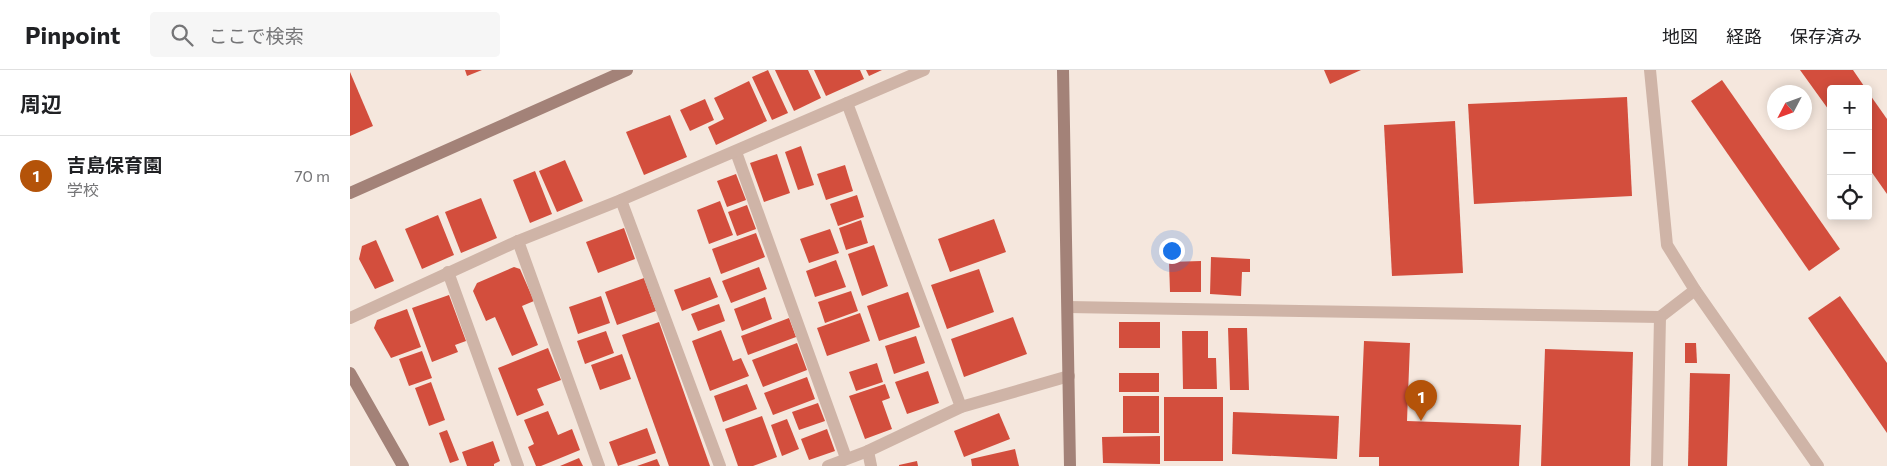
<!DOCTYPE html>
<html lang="ja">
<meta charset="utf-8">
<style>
:root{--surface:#fff;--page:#f6f6f6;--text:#202124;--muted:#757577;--line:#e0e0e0;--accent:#b45309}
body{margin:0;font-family:Commissioner,"Noto Sans JP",sans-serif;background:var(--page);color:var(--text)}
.controls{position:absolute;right:15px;top:15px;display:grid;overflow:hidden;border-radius:5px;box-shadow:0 2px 12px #0003}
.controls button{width:45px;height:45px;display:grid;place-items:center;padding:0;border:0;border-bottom:1px solid var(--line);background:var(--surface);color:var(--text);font:25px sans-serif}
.compass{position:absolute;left:1417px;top:15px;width:45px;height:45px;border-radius:50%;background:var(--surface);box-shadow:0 2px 12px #0003;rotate:229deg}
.you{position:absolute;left:821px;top:180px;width:18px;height:18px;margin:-12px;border:4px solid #fff;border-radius:50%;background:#1a73e8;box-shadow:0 0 0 8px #1a73e833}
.badge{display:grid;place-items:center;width:32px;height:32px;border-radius:50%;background:var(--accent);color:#fff;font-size:16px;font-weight:700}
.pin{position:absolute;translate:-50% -41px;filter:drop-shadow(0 1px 2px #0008)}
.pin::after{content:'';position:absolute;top:26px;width:18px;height:15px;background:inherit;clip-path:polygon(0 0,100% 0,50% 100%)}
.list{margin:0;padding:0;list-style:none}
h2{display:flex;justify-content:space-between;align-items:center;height:65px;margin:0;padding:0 20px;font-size:21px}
h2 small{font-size:16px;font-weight:400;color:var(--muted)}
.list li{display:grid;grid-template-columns:32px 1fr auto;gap:15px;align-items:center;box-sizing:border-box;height:80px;padding:0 20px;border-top:1px solid var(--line)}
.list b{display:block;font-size:19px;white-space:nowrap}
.list p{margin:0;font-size:16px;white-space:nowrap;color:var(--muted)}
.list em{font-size:16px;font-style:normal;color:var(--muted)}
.icon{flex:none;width:28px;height:28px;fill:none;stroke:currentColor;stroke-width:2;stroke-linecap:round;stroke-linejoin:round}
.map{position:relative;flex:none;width:1537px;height:396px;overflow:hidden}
header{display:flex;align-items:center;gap:30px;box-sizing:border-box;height:70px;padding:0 25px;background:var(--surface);border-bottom:1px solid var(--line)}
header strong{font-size:24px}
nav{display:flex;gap:28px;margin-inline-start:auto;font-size:18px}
.search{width:350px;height:45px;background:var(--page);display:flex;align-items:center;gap:12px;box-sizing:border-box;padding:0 18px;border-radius:5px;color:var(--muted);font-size:19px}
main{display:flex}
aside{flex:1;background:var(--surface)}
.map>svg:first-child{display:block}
.building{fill:#d34e3d}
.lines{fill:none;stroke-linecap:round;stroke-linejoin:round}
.street{stroke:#cfb4a7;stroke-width:12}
.secondary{stroke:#a38278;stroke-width:12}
</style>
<header>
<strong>Pinpoint</strong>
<div class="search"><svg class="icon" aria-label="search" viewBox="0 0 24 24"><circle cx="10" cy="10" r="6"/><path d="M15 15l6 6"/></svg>ここで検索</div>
<nav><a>地図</a><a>経路</a><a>保存済み</a></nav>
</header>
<main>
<aside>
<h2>周辺<small></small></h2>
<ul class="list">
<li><span class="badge">1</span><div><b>吉島保育園</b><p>学校</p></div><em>70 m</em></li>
</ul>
</aside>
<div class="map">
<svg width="1537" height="396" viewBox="0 0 1537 396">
<rect width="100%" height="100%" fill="#f5e7dd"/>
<!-- building -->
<g class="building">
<polygon points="115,0 132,0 117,6"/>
<polygon points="418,0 438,43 422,50 402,7"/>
<polygon points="425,0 458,0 471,28 444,41"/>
<polygon points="464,0 510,0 514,9 476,26"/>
<polygon points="516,0 532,0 519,6"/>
<polygon points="974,0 1011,0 980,14"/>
<polygon points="1450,0 1503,0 1516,19 1481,19 1481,43"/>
<polygon points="0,2 23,56 0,66"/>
<polygon points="1372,10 1490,179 1459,201 1341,31"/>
<polygon points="399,11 417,51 366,75 358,57 374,49 364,28"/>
<polygon points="1518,22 1537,49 1537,124 1518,97"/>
<polygon points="1277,27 1282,126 1124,134 1118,34"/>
<polygon points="355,29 364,50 340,61 330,40"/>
<polygon points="320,45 337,87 294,105 276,62"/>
<polygon points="1105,51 1113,203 1042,206 1034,55"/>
<polygon points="451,76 464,115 448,120 435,82"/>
<polygon points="427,84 440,123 414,132 400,93"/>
<polygon points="215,90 233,131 207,142 189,101"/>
<polygon points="495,95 503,121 476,130 467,104"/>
<polygon points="185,101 202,144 180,153 163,110"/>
<polygon points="386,104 396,130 377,137 367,111"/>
<polygon points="507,125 514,147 488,156 480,134"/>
<polygon points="131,128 147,168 111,183 95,142"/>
<polygon points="370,131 383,165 359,174 347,140"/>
<polygon points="397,135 406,159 387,166 378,142"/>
<polygon points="88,145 104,185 72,199 55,159"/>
<polygon points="644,149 656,182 600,202 588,169"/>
<polygon points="511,150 518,173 496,180 489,158"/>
<polygon points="274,158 285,189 248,203 236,172"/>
<polygon points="480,159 489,183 459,193 450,169"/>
<polygon points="406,163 415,187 371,204 362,179"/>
<polygon points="26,170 44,211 25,219 9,189 12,176"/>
<polygon points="524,175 538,216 512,226 498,184"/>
<polygon points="861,187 900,189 900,202 892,202 891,226 860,224"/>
<polygon points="486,190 496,217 465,227 456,201"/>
<polygon points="851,191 851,222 820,222 819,192"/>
<polygon points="164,197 170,199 184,231 172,236 188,275 162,286 145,247 136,251 123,221 127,213"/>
<polygon points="409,197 417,219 381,233 372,211"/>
<polygon points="629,199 644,242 597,259 581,215"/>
<polygon points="360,207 368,227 332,241 324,220"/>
<polygon points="294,208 306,241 267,255 255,222"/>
<polygon points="501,221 508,241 475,253 468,232"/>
<polygon points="558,222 570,257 529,271 517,236"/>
<polygon points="99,225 116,271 105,275 108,282 82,292 62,238"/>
<polygon points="251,226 260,253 228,264 219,237"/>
<polygon points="1490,226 1537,293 1537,363 1458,248"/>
<polygon points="415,227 422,249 392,261 384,239"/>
<polygon points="369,234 375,251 348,261 341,244"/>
<polygon points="57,239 71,277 41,288 24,258 27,250"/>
<polygon points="510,243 520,271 477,286 467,258"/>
<polygon points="663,247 677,284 614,307 601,269"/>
<polygon points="439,248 446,267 398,285 391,266"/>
<polygon points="309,252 360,396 319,396 272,265"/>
<rect x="769" y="252" width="41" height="26"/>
<polygon points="878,258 897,258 899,320 880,320"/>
<polygon points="371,260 383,291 391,288 399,306 360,321 342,271"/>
<polygon points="256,261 264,283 235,294 227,271"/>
<polygon points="832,261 858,261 858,288 866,288 867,319 833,319"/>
<polygon points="566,266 575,293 544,304 535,276"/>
<polygon points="1014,271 1060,273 1057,351 1171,355 1169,396 1029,396 1029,387 1009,387"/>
<polygon points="447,273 457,300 413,317 402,290"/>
<polygon points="1335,273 1346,273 1347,293 1335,293"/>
<polygon points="198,278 211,310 187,319 194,335 167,346 148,298"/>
<polygon points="1195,279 1283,282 1280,396 1191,396"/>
<polygon points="72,281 82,308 59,316 49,289"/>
<polygon points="272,284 281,309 250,320 241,295"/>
<polygon points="527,293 533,312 506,321 499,302"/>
<polygon points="578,301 589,333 557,344 545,312"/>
<rect x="769" y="303" width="40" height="19"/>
<polygon points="1340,303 1380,304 1377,396 1338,396"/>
<polygon points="457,307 465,329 423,345 414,323"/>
<polygon points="81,312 95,350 79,356 65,318"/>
<polygon points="397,314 407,339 373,352 364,326"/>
<polygon points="535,314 540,328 532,331 542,359 515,369 499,326"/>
<rect x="773" y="326" width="36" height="37"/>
<rect x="814" y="327" width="59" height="64"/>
<polygon points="468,333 475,351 449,360 442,342"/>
<polygon points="198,341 208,365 222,359 230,380 191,396 186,396 178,377 184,374 174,350"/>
<polygon points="883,342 989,346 987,389 882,384"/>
<polygon points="649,343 660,369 614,387 604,361"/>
<polygon points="412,346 427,387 403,396 388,396 375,359"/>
<polygon points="437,349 449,379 432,386 421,355"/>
<polygon points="297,358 306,383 268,396 259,372"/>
<polygon points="477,359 485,381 459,390 451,369"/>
<polygon points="97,360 109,390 100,393 89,363"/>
<polygon points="810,366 810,394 753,393 752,367"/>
<polygon points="143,371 150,391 144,394 144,396 117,396 112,382"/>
<polygon points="665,379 669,396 622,396 621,389"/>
<polygon points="229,388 233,396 210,396"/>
<polygon points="307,389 310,396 287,396"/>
<polygon points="567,391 568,396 549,396 549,395"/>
</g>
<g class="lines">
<!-- street -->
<g class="street">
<polyline points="1300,0 1317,175 1345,220 1468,396"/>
<polyline points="497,33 611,337"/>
<polyline points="386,82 496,388"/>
<polyline points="271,130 370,396"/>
<polyline points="168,171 249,396"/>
<polyline points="98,202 168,396"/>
<polyline points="718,237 1310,247 1345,220"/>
<polyline points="0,248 168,171 271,130 574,0"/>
<polyline points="518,381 521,396"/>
<polyline points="478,396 518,381 611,337 719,306"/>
<polyline points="1307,396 1310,247"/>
</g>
<!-- secondary -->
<g class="secondary">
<polyline points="713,0 720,396"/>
<polyline points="0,123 277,0"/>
<polyline points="0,303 53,396"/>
</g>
</g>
</svg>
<div class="controls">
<button>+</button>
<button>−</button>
<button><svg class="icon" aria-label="locate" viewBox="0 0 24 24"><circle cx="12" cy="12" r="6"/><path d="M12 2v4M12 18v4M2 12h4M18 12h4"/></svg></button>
</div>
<svg class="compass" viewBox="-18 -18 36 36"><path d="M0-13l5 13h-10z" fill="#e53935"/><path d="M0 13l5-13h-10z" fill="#757577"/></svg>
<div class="you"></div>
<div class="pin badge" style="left:1071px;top:351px">1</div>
</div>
</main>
